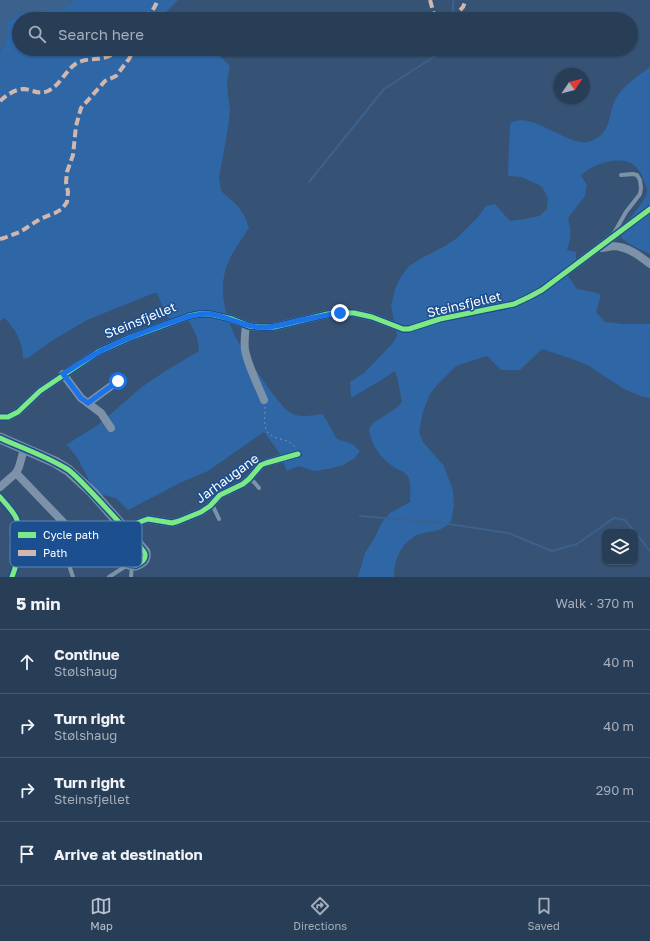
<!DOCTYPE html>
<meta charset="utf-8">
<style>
:root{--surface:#283e57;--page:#344961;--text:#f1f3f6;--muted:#a5aeba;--line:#44576d;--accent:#b9c2ce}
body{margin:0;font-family:"Golos Text",sans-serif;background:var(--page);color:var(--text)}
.controls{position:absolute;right:12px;bottom:12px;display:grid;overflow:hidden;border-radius:8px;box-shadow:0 1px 3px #0004}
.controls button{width:36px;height:36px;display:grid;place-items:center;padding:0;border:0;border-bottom:1px solid var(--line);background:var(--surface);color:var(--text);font:20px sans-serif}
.compass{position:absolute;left:554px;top:68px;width:36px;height:36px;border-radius:50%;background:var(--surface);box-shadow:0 1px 3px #0004;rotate:55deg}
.stop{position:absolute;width:12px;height:12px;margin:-9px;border:3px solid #1a73e8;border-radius:50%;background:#fff}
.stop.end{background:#1a73e8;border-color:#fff;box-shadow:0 1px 4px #0008}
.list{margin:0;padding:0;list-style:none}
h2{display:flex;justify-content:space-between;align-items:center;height:52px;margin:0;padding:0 16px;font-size:17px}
h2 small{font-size:13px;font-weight:400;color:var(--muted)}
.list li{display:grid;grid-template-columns:26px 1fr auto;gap:12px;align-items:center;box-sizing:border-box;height:64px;padding:0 16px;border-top:1px solid var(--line)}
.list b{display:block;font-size:15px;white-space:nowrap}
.list p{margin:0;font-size:13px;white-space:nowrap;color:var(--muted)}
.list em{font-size:13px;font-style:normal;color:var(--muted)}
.icon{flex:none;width:22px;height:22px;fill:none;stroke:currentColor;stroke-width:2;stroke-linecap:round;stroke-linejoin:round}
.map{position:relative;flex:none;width:650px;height:577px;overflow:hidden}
.search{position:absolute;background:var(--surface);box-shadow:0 1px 3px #0004;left:12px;right:12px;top:12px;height:44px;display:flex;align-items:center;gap:10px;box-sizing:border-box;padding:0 14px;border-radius:22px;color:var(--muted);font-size:15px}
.sheet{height:308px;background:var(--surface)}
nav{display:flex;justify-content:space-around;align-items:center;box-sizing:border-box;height:56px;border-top:1px solid var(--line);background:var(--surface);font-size:11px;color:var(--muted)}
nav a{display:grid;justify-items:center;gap:2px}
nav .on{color:var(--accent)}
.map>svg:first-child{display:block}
.green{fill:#2f66a5}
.water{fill:#3b618d}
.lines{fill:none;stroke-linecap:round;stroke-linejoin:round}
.stream{stroke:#3b618d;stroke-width:2}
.path{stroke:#7d92a8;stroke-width:1;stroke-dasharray:2 3;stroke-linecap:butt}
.lane{stroke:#7d92a8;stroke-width:4}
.street{stroke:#7d92a8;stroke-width:8}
.secondary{stroke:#798da4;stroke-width:11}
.quiet{stroke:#d1b7ad;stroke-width:4;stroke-dasharray:8 4;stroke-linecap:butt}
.cycleway-casing{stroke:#1b4f8f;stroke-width:8}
.cycleway{stroke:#7ce984;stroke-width:5}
.route{stroke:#1a73e8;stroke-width:5}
.labels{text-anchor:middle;stroke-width:3;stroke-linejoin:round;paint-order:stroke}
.street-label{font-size:13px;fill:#fff;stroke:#1b4f8f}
.key{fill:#1b4f8f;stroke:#5f84b1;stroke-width:1}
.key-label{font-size:11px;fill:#fff}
</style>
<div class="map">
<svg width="650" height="577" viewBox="0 0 650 577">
<rect width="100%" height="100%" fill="#365274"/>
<!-- green -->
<g class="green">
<path d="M75,0H178L162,16L160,19H19V49H178L220,56L230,66L227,81L228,96L230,110L228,128L219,178L221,191L237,205L244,215L249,228C237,247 224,261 223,286C222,325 246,356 268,387C273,394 284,410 293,414C302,418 313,415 323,414L337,439L352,444L360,451L355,458L343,465L328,469L314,471L299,466L287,471L280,454L264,432L208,471L182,482L128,510L116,498L99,494L90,496V482L78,459L68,446L66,445L99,424L143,386L167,370L199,351L197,337L187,317L171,319L167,317L157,293H154L87,320L53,340L28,358H23C22,340 16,331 5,318L0,321V52L6,39L7,22L22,13L62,9Z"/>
<path d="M650,67V254L633,246L621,238C623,234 624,228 626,224C630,217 646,200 647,193C648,188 645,183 643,179C642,174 638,169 635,166C622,154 591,164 581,176L587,185L585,196L568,218C571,232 572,236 567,250L576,252V261L564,270L577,289L594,292L601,295L596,312L605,322L623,324H650V398L644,397L624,389L589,366L575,360L542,349L520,370H501L487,356L456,366L437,385L430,394L423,412L419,432L423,442L444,466L453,491L454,506L451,521C448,524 445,527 441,529C434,532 425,532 417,535C401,543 394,560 394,577H358L365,553L375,537L382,522L390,513L410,502C410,494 412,480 406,474C403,471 398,470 395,468C381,459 371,445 369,429L373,423L395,409L402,402L397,377L395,371L378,382L351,398L350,382L364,373L393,343L397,335L391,306L395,289L401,277L408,267L420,259L445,246L457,238L477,218L486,206L495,204L510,221L525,219L539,216L547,209L548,198L542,187L537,184L521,177L509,176L508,173L510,124C530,108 570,150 591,141C613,132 607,115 616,98C623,86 639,75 650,67Z"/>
</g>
<!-- water -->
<polygon class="water" points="0,0 76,0 62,9 22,13 8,22 6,39 0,52"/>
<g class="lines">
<!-- stream -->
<g class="stream">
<polyline points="450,19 450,15 453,13 453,3 454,0"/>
<polyline points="309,182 384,89 446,49"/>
<polyline points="360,516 442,523 508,533 552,551 577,544 614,518 625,520 635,532"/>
<polyline points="635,532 650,551"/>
</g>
<!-- path -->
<path class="path" d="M265,407C265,413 264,423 266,429C271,442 287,436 295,447"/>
<!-- lane -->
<g class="lane">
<polyline points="614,233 626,212 640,194 641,188 640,180 637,175 633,174 621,175"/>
<polyline points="249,479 254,482 259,488"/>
<polyline points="212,504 219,519"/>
<polyline points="91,552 93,565"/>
<polyline points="73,577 70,568 65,556 66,553 72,546 84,549 91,552 101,545"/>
<polyline points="109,577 129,564"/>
<polyline points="131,577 132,565"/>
</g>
<!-- street -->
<g class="street">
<path d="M599,248C603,248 608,247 612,246C627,246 640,256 650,264"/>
<path d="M246,325C245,333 244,342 245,350C248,366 258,385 264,400"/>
<polyline points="63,374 81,398 101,413 111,428"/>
<polyline points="88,403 118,381"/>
<polyline points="0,417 8,417 18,412 40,391 98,352 129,338 189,316 199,314 210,314 232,319 249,326 260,327 274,327 328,314 340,313 354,313 372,317 403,329 409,329 440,319 514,304 529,297 542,290 650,209"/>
<polyline points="16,473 64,523 69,532 72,546"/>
<polyline points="0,487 16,473 19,467 24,449"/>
<polyline points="127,532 137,523 148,519 172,523 179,521 201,512 210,506 220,495 243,484 249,479 261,465 266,463 298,454"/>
</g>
<!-- secondary -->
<path class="secondary" d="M0,438L55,462L68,470L92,492L145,552C146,560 143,562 136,565L129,564C122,554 123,542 127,532"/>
<!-- quiet -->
<g class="quiet">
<polyline points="430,0 434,14 439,19"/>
<polyline points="145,19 154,8 158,0"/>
<polyline points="452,19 463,7 466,0"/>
<path d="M0,101C7,95 15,89 24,89C33,90 39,95 48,91C61,85 67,67 79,62C94,56 105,63 119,49"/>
<polyline points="0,239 4,238 20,232 40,219 55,213 62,209 67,202 68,192 66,182 67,172 73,155 76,126 81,108 105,81 116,76 129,59 134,49"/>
</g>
<!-- cycleway casing -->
<g class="cycleway-casing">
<g id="cycleway">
<polyline points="0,417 8,417 18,412 40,391 98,352 129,338 189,316 199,314 210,314 232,319 249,326 260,327 274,327 328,314 340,313 354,313 372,317 403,329 409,329 440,319 514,304 529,297 542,290 650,209"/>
<path d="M0,438C22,448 46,456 67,469C76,474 144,548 145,554C146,560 141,563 136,565L129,564L127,562L125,554L123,540L127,532L137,523L148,519L172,523L179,521L201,512L210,506L220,495L243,484L249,479L261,465L266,463L298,454"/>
<path d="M0,497C5,503 15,513 17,520C19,526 14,532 13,538C12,545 15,552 16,559C17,565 14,571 12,577"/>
</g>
</g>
<!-- cycleway -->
<use href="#cycleway" class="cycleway"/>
</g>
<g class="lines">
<!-- route -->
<path class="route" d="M118,381L88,403L81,398L63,374C75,367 87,358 99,352C121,340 146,331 169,323C183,318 196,313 210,314C228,316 243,327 260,327C271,328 282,325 293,322C309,319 324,315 340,313"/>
</g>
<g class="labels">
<!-- street labels -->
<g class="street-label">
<text transform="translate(464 304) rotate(-13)" y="5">Steinsfjellet</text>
<text transform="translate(140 320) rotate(-22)" y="5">Steinsfjellet</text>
<text transform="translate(227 478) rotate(-36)" y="5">Jarhaugane</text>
</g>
</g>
<!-- legend -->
<rect x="10" y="521" width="132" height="46" rx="6" class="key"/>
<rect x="18" y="532" width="18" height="6" fill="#7ce984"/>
<rect x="18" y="550" width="18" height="6" fill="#d1b7ad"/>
<g class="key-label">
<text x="43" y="539">Cycle path</text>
<text x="43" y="557">Path</text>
</g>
</svg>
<div class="controls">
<button><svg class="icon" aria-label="layers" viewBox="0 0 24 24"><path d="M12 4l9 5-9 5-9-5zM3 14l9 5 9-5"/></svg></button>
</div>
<svg class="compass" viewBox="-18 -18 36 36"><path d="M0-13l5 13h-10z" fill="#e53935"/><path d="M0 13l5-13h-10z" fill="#a5aeba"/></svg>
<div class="stop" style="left:118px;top:381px"></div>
<div class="stop end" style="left:340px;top:313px"></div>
<div class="search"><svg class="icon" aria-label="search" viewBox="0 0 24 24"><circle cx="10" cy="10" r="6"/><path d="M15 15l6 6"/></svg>Search here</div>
</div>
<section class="sheet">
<h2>5 min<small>Walk · 370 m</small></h2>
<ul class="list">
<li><svg class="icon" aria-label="ahead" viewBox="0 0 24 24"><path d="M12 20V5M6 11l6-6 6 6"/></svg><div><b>Continue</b><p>Stølshaug</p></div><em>40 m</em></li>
<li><svg class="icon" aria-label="right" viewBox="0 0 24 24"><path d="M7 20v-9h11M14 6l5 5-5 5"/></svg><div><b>Turn right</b><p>Stølshaug</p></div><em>40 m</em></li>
<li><svg class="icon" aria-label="right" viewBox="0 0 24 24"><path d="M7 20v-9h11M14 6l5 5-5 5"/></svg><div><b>Turn right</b><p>Steinsfjellet</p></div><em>290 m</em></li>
<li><svg class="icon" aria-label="arrive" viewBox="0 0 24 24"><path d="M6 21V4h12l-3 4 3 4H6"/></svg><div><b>Arrive at destination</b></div></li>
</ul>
</section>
<nav>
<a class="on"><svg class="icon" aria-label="map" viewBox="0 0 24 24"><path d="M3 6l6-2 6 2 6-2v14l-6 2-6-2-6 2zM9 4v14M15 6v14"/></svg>Map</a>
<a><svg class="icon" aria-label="directions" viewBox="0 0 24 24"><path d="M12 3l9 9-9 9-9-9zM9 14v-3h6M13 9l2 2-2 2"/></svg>Directions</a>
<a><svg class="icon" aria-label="saved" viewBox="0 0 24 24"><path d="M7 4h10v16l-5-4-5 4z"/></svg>Saved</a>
</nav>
